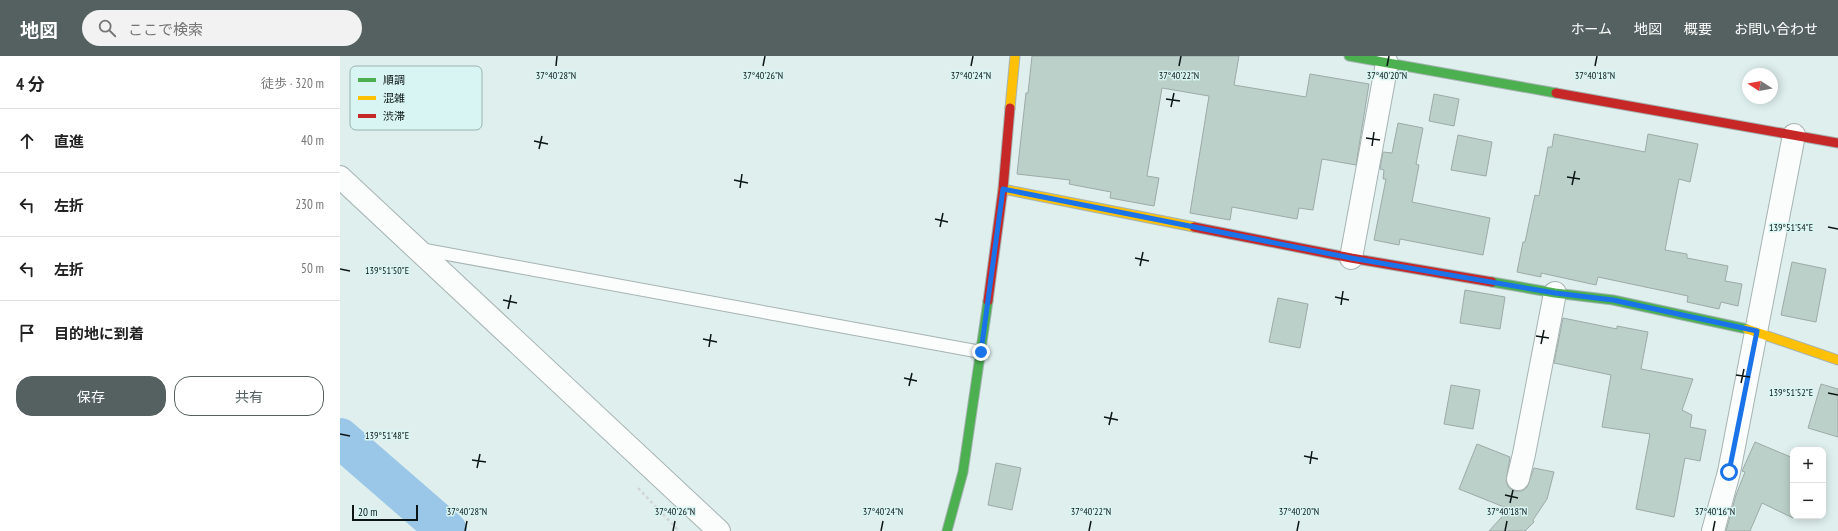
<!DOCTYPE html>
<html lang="ja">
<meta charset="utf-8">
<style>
:root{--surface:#fff;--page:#f2f2f2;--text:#222;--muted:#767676;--line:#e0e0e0;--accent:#556161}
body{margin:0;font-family:"PT Sans Narrow","Noto Sans JP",sans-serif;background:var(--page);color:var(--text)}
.controls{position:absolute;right:12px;bottom:12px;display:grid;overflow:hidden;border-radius:8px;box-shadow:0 2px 10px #0003}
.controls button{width:36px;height:36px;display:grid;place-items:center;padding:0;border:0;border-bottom:1px solid var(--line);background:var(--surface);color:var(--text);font:20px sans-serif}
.compass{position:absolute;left:1402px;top:12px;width:36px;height:36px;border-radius:50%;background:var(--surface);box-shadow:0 2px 10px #0003;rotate:281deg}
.scale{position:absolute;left:12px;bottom:10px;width:66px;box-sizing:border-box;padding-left:4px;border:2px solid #0b1515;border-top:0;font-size:11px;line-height:14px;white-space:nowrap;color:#0b1515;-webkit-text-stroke:3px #d8f5f3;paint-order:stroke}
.stop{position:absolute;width:12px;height:12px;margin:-9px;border:3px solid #1a73e8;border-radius:50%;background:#fff}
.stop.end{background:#1a73e8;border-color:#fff;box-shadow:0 1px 4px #0008}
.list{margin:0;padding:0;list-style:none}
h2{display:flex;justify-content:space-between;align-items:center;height:52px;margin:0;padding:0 16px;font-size:17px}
h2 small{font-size:13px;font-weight:400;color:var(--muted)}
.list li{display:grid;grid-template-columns:26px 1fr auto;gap:12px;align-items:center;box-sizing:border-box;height:64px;padding:0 16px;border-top:1px solid var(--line)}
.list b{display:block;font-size:15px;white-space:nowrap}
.list em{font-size:13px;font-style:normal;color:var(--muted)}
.actions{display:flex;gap:8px;padding:12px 16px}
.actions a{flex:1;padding:9px 0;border:1px solid var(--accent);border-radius:16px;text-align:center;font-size:14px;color:var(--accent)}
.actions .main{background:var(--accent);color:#fff}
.icon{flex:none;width:22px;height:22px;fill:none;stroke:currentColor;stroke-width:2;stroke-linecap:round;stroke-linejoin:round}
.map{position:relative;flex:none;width:1498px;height:475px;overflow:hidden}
header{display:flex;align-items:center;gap:24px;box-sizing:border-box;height:56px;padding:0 20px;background:var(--accent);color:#fff}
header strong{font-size:19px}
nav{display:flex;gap:22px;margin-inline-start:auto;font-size:14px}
.search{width:280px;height:36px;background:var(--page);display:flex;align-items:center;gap:10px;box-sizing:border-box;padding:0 14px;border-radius:22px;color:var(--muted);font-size:15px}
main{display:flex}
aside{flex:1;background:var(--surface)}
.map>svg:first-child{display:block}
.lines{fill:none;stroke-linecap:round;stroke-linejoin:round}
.river{stroke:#9ac6e7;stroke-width:40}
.building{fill:#bad0c9;stroke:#9eaaa7}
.lane-casing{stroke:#a6b3b2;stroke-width:14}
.street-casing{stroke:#a6b3b2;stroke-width:24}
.fast-casing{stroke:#a6b3b2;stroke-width:11}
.slow-casing{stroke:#a6b3b2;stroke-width:11}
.jam-casing{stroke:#a6b3b2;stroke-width:11}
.path{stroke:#d1d6d5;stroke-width:2.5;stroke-dasharray:3 3;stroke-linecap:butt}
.lane{stroke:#fafdfc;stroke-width:12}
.street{stroke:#fafdfc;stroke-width:22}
.fast{stroke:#4caf50;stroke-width:9}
.slow{stroke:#ffc107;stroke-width:9}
.jam{stroke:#c62828;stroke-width:9}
.route{stroke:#1a73e8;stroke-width:5}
.ticks{fill:none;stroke:#0b1515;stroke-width:1.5}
.key{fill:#d8f5f3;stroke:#9ab2b0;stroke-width:1}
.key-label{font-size:11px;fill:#0b1515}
.ticks-label{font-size:10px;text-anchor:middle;fill:#0b1515;stroke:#d8f5f3;stroke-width:3;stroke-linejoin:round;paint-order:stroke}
</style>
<header>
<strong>地図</strong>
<div class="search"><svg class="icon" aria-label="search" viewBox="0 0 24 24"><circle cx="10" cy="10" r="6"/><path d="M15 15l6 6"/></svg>ここで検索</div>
<nav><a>ホーム</a><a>地図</a><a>概要</a><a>お問い合わせ</a></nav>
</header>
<main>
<aside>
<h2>4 分<small>徒歩 · 320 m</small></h2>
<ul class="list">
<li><svg class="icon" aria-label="ahead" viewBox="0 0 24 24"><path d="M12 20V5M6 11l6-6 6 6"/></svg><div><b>直進</b></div><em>40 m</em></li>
<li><svg class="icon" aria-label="left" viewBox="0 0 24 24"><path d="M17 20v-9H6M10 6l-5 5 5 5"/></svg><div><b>左折</b></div><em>230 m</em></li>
<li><svg class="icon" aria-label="left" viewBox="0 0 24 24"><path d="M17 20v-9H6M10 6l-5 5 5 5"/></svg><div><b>左折</b></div><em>50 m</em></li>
<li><svg class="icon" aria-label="arrive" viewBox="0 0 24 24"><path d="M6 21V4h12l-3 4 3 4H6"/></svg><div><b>目的地に到着</b></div></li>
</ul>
<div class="actions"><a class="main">保存</a><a>共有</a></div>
</aside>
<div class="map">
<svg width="1498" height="475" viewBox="0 0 1498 475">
<rect width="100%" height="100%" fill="#deefed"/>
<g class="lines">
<!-- river -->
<polyline class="river" points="0,382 107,475"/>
</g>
<!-- building -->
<g class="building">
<polygon points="692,0 899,0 894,29 966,41 970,18 1029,28 1016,109 982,103 973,154 959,152 957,163 892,151 890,164 850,157 869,40 822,32 807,120 819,122 814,150 770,142 771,136 729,128 730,124 677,118 686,37 688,37"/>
<polygon points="1094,38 1119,43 1114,70 1089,65"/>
<polygon points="1058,67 1083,72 1076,108 1079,109 1072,146 1150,162 1143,199 1060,183 1059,189 1034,184 1046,123 1043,123 1044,114 1040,113 1043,96 1052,97"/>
<polygon points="1214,78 1305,96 1308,78 1358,88 1350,126 1339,123 1325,194 1347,198 1347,202 1388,210 1385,225 1402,228 1398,250 1381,246 1379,253 1347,246 1348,240 1258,221 1256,229 1201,217 1201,221 1177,216 1183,186 1185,186 1195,139 1199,140 1208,91 1212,91"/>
<polygon points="1118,79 1152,86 1146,120 1111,114"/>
<polygon points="1452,206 1486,213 1476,266 1441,259"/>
<polygon points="1125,234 1165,241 1160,273 1120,267"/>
<polygon points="938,242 968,248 960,292 929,286"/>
<polygon points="1223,262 1277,273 1277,270 1308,276 1301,313 1353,323 1342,354 1352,359 1350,371 1366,374 1360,405 1345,402 1334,461 1296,453 1310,378 1262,371 1271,319 1214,307"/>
<polygon points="1481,328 1498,333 1498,381 1468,372"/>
<polygon points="1111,329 1140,334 1133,373 1104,368"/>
<polygon points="1415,386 1453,402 1453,462 1422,447 1410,475 1386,475 1396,439 1405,416 1402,415"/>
<polygon points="1137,388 1170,401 1166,426 1169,432 1175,435 1182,435 1187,431 1194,412 1214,416 1207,443 1193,464 1194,466 1185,475 1149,475 1169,453 1119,433"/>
<polygon points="656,407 681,412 672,454 648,449"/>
</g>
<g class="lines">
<!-- lane casing -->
<g class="lane-casing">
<polyline id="lane" points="80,193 641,296"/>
</g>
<!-- street casing -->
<g class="street-casing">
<g id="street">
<polyline points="0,121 379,475"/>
<polyline points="1011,202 1047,7"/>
<polyline points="1178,423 1184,398 1215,237"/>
<polyline points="1373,475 1389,416 1454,79"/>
</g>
</g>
<!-- fast casing -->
<g class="fast-casing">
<g id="fast">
<polyline points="1009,0 1216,37"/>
<polyline points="1152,226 1215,237 1273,244 1407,273"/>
<polyline points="607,475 623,416 648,245"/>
</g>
</g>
<!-- slow casing -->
<g class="slow-casing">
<g id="slow">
<polyline points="670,52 675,0"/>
<polyline points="663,133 854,171"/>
<polyline points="1407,273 1498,304"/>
</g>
</g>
<!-- jam casing -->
<g class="jam-casing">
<g id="jam">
<polyline points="1216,37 1498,87"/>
<polyline points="854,171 1011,202 1152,226"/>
<polyline points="648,245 663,133 670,52"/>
</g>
</g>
<!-- path -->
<polyline class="path" points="298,432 339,475"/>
<!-- lane -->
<use href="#lane" class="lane"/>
<!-- street -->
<use href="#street" class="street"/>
<!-- fast -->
<use href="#fast" class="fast"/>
<!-- slow -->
<use href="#slow" class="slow"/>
<!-- jam -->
<use href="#jam" class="jam"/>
</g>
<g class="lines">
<!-- route -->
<polyline class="route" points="641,296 663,133 1011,202 1215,237 1273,244 1417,275 1389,416"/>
</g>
<!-- ticks -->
<path class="ticks" d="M216,10L217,0M423,10L425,0M631,10L633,0M839,10L841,0M1047,10L1049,0M1255,10L1257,0M826,43L840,45M831,51L834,37M1026,82L1040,84M194,85L208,88M1032,90L1034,76M199,93L202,80M1227,121L1240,123M394,124L408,127M1232,129L1235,115M400,132L402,118M595,163L608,166M600,171L603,157M1488,171L1498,173M795,202L809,205M800,210L803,196M0,213L10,215M995,241L1009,244M163,244L177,247M1001,249L1003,235M168,253L171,239M1196,280L1209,282M363,283L377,286M1201,288L1204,274M369,291L371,278M1396,319L1410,321M564,322L577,325M1401,327L1404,313M569,330L572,317M1488,337L1498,339M764,361L778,364M769,369L772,356M0,378L10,380M964,400L978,403M132,404L146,406M970,408L972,395M137,412L140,398M1165,439L1178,442M1170,447L1173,434M125,475L127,465M333,475L335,465M541,475L543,465M749,475L751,465M957,475L959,465M1165,475L1167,465M1373,475L1375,465"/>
<!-- legend -->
<rect x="10" y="10" width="132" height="64" rx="6" class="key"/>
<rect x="18" y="22" width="18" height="4" fill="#4caf50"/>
<rect x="18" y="40" width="18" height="4" fill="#ffc107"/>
<rect x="18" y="58" width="18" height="4" fill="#c62828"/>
<g class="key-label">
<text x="43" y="28">順調</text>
<text x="43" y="46">混雑</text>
<text x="43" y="64">渋滞</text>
</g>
<g class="ticks-label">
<text x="216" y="23">37°40'28"N</text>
<text x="423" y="23">37°40'26"N</text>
<text x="631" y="23">37°40'24"N</text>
<text x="839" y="23">37°40'22"N</text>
<text x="1047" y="23">37°40'20"N</text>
<text x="1255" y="23">37°40'18"N</text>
<text x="1451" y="175">139°51'54"E</text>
<text x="47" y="218">139°51'50"E</text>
<text x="1451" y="340">139°51'52"E</text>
<text x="47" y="383">139°51'48"E</text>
<text x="127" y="459">37°40'28"N</text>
<text x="335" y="459">37°40'26"N</text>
<text x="543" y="459">37°40'24"N</text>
<text x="751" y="459">37°40'22"N</text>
<text x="959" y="459">37°40'20"N</text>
<text x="1167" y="459">37°40'18"N</text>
<text x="1375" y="459">37°40'16"N</text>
</g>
</svg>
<div class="controls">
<button>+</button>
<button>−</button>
</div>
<svg class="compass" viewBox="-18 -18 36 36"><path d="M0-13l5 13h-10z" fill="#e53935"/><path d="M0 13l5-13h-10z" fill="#767676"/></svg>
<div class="scale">20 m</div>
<div class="stop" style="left:1389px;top:416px"></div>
<div class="stop end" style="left:641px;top:296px"></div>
</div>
</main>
